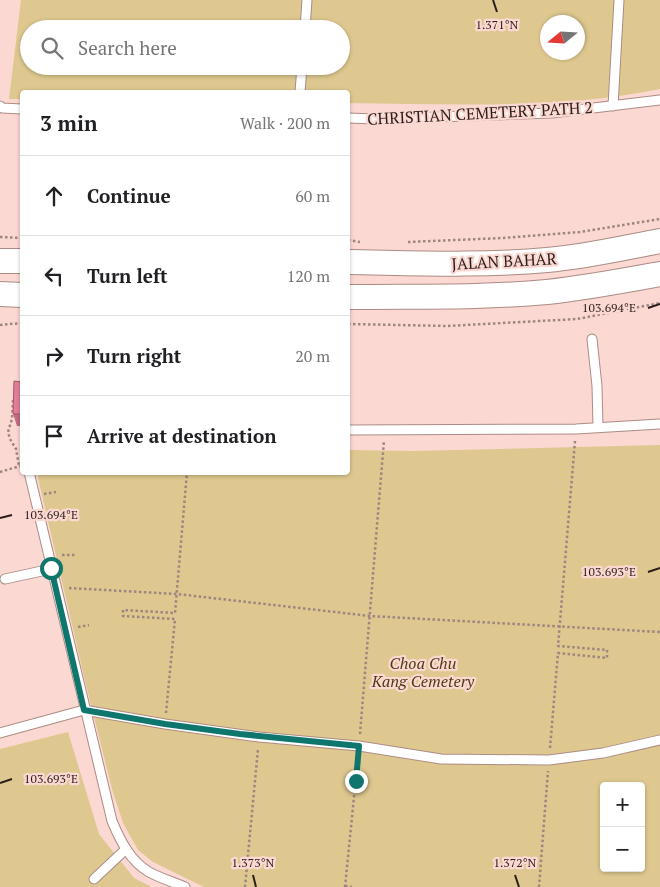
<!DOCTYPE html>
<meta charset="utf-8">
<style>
:root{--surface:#fff;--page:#f6f6f6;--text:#202124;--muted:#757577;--line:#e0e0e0}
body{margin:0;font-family:"PT Serif",serif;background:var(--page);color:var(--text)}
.controls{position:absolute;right:15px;bottom:15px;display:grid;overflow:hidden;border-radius:5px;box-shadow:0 1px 4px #0004}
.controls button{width:45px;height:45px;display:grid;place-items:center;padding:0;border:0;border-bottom:1px solid var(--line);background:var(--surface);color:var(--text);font:25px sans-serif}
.compass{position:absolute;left:540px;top:15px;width:45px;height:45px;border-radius:50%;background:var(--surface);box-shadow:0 1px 4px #0004;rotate:252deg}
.stop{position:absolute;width:15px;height:15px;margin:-11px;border:4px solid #0f766e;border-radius:50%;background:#fff}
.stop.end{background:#0f766e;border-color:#fff;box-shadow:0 1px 5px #0008}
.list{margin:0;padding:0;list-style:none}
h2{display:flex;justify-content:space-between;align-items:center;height:65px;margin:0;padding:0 20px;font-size:21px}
h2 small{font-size:16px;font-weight:400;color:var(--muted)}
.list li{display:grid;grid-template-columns:32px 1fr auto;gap:15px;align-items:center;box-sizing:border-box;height:80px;padding:0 20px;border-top:1px solid var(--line)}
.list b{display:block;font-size:19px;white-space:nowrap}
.list em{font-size:16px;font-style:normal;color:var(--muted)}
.icon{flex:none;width:28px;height:28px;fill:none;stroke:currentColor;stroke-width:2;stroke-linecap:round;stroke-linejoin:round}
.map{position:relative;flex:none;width:660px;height:887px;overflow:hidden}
.search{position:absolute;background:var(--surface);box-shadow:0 1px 4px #0004;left:20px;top:20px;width:330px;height:55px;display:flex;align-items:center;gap:12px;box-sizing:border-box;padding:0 18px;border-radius:28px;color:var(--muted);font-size:19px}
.panel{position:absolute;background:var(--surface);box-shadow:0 1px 4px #0004;left:20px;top:90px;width:330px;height:385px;border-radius:5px}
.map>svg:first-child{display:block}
.green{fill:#dec88f;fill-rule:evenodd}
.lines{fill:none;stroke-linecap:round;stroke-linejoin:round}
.service-casing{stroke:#ab8c85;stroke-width:11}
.secondary-casing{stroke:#ab8c85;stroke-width:26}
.path{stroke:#9e8680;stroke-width:2.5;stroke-dasharray:2.5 2.5;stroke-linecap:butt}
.service{stroke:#fff;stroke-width:9}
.secondary{stroke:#fff;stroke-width:24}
.wall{fill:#c56c83}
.building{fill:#e57e98;stroke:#a0586a}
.route{stroke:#0f766e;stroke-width:6}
.ticks{fill:none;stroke:#2a1e1b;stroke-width:2}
.labels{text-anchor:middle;stroke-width:4.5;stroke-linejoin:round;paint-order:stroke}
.street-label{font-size:16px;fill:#2a1e1b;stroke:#fbd8d1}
.park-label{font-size:16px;font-style:italic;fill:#4d3e12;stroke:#fbd8d1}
.ticks-label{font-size:12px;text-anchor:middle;fill:#2a1e1b;stroke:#fbd8d1;stroke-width:4.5;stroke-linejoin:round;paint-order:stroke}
</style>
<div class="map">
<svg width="660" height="887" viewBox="0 0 660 887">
<rect width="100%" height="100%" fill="#fbd8d1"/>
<!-- green -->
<g class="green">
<path d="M21,0H660V89C558,110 451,104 348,103V92H22V99H9ZM548,22H578V52H548ZM29,29H341V66H29Z"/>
<path d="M660,445V887H204L153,862L138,850L123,823L112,789L86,685L38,478L39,472H348V450L413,451ZM604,786H641V868H604Z"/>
<polygon points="68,732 99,834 134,878 152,887 0,887 0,749"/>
</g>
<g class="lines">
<!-- service casing -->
<g class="service-casing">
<g id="service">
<polyline points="305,29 307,0"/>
<polyline points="300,92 302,66"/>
<polyline points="0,106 2,108 22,109"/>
<polyline points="613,106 619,0"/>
<polyline points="348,118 375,119 552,113 660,100"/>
<polyline points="592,339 597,386 598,426"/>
<polyline points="348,430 576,429 660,424"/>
<path d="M29,472L112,821C120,840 130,861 149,872C160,878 173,882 185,887"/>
<polyline points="5,579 51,569"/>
<polyline points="0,733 84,710 165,724 259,737 359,746 441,759 549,760 603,753 660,740"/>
<polyline points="94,879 126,849"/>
</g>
</g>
<!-- secondary casing -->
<g class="secondary-casing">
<g id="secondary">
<polyline points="0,261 22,261"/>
<path d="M348,262C414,263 480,266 547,260C585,257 623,248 660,241"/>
<polyline points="0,294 22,295"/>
<path d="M348,297C414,296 481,298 547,292C585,288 622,281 660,274"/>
</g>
</g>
<!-- path -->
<g class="path">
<polyline points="0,237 22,238"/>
<polyline points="348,240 360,242"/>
<polyline points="408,242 503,238 580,232 660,219"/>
<polyline points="348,324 447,326 577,319 660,303"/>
<polyline points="0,325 22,323"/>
<polyline points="13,400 12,419 8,432 10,439 16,449 19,466"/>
<polyline points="0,472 20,466"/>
<polyline points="44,494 56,492"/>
<polyline points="62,555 77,555"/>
<polyline points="69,588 177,594 370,616 660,632"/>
<polyline points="78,627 89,625"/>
<polyline points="166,713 175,619 123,616 123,610 175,613 187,472"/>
<polyline points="360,734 384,440"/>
<polyline points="550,748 558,653 607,658 607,650 558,646 575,441"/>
<polyline points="345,886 352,887"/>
<polyline points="245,887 258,749"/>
<polyline points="345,887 358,757"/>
<polyline points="539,887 548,771"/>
</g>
<!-- service -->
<use href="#service" class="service"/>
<!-- secondary -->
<use href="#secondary" class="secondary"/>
</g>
<!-- wall -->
<polygon class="wall" points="22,382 22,426 17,426 13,414"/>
<!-- building -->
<polygon class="building" points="14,381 22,382 22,414 13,414"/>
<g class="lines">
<!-- route -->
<polyline class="route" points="51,568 84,710 165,724 240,734 359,746 356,781"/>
</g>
<!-- ticks -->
<path class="ticks" d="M493,0L497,12M648,308L660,304M0,518L12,515M648,572L660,568M0,783L12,779M253,875L256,887M515,875L519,887"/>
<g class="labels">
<!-- street labels -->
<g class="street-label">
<text transform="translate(480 113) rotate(-3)" y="6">CHRISTIAN CEMETERY PATH 2</text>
<text transform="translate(504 261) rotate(-3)" y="6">JALAN BAHAR</text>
</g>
<!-- park labels -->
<g class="park-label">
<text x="423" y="669">Choa Chu<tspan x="423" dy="18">Kang Cemetery</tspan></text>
</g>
</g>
<g class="ticks-label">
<text x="497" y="29">1.371°N</text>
<text x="609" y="312">103.694°E</text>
<text x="51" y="519">103.694°E</text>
<text x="609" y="576">103.693°E</text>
<text x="51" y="783">103.693°E</text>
<text x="253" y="867">1.373°N</text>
<text x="515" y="867">1.372°N</text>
</g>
</svg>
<div class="controls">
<button>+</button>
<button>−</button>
</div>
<svg class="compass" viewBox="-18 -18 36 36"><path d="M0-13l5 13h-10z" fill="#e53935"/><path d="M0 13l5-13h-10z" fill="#757577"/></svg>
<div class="stop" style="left:51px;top:568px"></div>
<div class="stop end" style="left:356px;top:781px"></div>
<div class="search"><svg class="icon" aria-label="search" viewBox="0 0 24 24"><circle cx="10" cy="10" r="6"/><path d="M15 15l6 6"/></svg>Search here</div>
<section class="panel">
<h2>3 min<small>Walk · 200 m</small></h2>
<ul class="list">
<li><svg class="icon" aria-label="ahead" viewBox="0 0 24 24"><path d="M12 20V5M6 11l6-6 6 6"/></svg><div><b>Continue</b></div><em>60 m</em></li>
<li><svg class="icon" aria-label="left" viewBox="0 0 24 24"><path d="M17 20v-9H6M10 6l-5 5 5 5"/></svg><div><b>Turn left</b></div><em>120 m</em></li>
<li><svg class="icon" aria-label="right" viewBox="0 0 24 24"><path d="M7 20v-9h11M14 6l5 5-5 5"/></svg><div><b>Turn right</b></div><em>20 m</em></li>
<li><svg class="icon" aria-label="arrive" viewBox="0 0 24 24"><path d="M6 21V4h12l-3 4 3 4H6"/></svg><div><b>Arrive at destination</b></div></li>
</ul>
</section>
</div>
